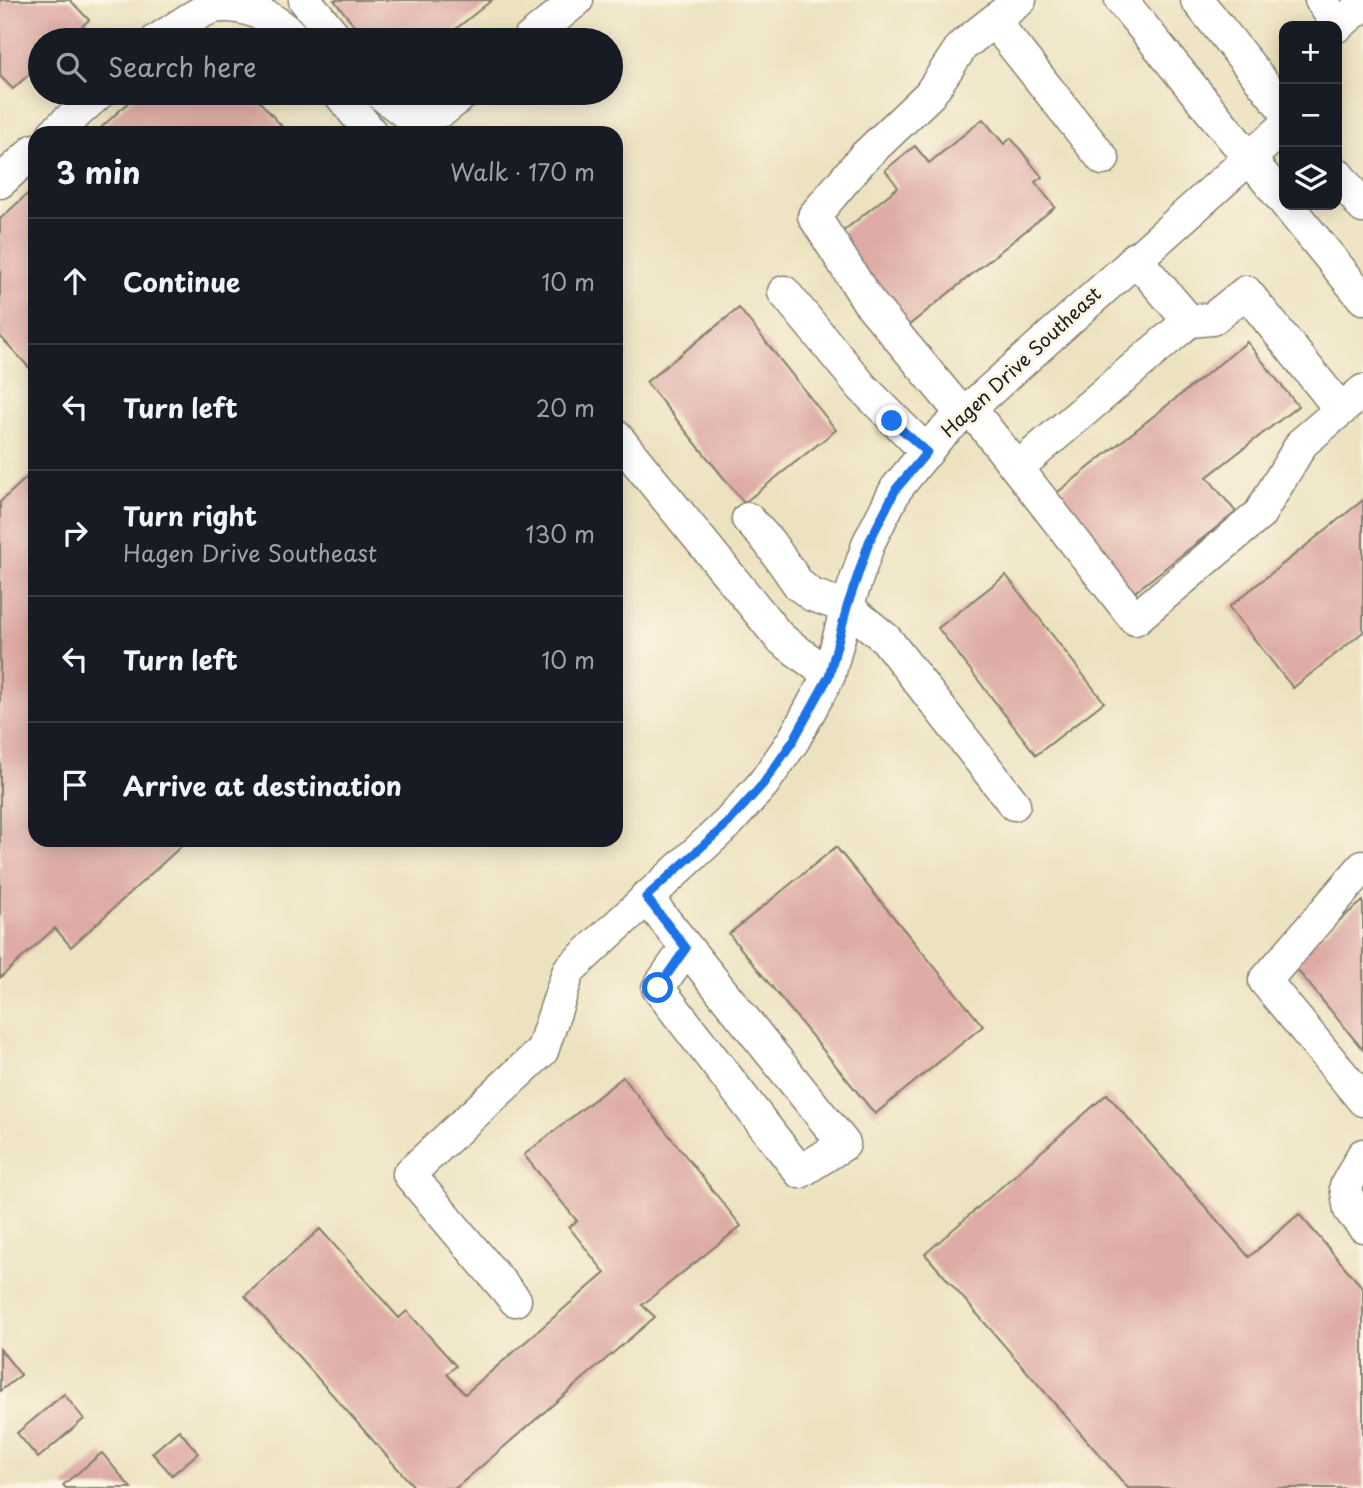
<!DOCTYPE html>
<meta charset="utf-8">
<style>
:root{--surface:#171b24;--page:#242831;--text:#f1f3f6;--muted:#9ea1a6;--line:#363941}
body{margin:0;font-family:"Playpen Sans",sans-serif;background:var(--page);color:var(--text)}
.controls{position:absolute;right:21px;top:21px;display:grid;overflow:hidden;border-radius:14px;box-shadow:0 4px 18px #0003}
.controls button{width:63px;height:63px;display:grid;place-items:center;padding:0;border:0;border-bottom:2px solid var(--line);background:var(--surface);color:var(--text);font:35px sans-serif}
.stop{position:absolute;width:21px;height:21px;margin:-16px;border:5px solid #1a73e8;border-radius:50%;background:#fff}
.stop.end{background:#1a73e8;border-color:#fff;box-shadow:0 2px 7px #0008}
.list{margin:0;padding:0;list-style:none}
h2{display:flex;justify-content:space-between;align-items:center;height:91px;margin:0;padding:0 28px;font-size:30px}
h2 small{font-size:23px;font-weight:400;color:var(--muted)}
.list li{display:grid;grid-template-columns:46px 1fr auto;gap:21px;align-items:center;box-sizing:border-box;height:126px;padding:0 28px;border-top:2px solid var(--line)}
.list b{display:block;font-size:26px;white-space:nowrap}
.list p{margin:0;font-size:23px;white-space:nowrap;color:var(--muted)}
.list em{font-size:23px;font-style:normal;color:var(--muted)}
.icon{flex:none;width:38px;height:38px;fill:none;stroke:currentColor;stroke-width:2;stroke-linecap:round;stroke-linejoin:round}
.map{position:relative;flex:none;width:1363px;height:1488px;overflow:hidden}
.search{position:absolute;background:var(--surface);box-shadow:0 4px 18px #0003;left:28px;top:28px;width:595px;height:77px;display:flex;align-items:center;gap:18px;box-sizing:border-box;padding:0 24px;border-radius:38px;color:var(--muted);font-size:26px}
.panel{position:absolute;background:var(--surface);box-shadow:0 4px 18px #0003;left:28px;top:126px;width:595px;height:721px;border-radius:21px}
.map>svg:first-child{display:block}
.building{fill:#deaba6}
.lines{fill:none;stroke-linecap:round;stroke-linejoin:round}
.minor-casing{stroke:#847f6e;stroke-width:35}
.minor{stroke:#fff;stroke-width:32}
.route{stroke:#1a73e8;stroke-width:9}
.labels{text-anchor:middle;stroke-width:6;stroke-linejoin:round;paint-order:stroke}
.street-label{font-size:19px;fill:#1c1c1c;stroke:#fcf5e5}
</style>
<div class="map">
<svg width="1363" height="1488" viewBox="0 0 1363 1488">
<rect width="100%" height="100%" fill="#fcf5e5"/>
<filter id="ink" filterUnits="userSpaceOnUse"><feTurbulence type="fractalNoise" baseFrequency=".0143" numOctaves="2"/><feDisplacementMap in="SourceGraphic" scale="14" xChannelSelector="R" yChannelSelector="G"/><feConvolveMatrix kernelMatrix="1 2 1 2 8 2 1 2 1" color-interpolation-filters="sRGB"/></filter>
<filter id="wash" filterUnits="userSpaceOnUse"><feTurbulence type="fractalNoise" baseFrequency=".00686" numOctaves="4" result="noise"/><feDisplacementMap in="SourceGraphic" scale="28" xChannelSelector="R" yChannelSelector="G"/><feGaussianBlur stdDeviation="1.57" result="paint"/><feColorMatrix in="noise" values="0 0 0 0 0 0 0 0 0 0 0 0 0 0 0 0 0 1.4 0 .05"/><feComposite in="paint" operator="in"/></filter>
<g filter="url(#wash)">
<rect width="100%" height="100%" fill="#ede2c0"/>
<g id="blocks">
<!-- building -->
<g class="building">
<polygon points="0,0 70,0 89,20 67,40 40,40 40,64 13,89 0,76"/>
<polygon points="334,0 492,0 442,40 366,40"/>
<polygon points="139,93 252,93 288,133 95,133"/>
<polygon points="983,119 1004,144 1011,138 1042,177 1035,182 1055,207 908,326 836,237 898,187 885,170 915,146 929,163"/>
<polygon points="35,187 35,374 0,336 0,219"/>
<polygon points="739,308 836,430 744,503 646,382"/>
<polygon points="1247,342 1298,406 1207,477 1236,512 1131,595 1053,496"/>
<polygon points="35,470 35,840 188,840 71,947 55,928 0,978 0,502"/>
<polygon points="1363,500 1363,632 1293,688 1229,607"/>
<polygon points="1006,575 1104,702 1036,755 938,628"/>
<polygon points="836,847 983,1026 875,1114 729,934"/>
<polygon points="1363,901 1363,1050 1290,961"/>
<polygon points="623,1077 741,1226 642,1305 655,1317 456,1488 415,1488 245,1296 320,1229 399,1318 407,1311 456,1366 447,1374 465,1394 605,1273 569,1227 577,1221 524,1155"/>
<polygon points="1107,1094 1249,1257 1299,1214 1363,1288 1363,1488 1128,1488 925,1254"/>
<polygon points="0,1349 21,1375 0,1391"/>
<polygon points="64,1394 84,1419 38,1458 17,1433"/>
<polygon points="179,1430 198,1453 172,1475 152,1453"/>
<polygon points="102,1453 131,1488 66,1488 63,1485"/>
</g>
</g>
</g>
<g filter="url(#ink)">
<use href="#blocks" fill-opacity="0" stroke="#847f6e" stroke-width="2"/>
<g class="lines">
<!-- minor casing -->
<g class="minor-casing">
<g id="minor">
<polyline points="305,0 338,40"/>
<polyline points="1121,0 1284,201"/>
<polyline points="1197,0 1284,109"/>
<polyline points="1321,0 1338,25"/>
<polyline points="994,21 1103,159"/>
<polyline points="1337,26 1363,5"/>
<path d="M157,40C171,32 200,10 214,7C244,2 278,18 296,40"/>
<polyline points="528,40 577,0"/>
<polyline points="339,93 371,133"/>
<polyline points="380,93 411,117 443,110 464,93"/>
<polyline points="54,133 99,93"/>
<polyline points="1337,174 1363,207"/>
<polyline points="0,182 35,150"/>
<polyline points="1287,205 1363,298"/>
<polyline points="784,292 862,387 927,452"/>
<polyline points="1189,321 1212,319 1246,292 1341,410"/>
<polyline points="970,408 1135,619 1259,515 1302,443 1363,391"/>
<polyline points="963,415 868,301 814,216 863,158 930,94 962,46 1020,0"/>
<polyline points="616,436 780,638 829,675"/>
<polyline points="1017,468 1189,321 1135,258"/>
<polyline points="748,519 769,542 799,585 812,595 847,607 886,639 1014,804"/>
<polyline points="1363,867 1265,981 1363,1100"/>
<polyline points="646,897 844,1144 800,1172 658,988 686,948"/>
<polyline points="1363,1155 1346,1186 1350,1210 1363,1226"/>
<polyline points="515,1300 409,1174 542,1051 569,970 728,823 763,784 793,741 829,675 847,607 869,542 896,489 939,436 1284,127"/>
</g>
</g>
<!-- minor -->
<use href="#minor" class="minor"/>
</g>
</g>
<g class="lines" filter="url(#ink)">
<!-- route -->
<polyline class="route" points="658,988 686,948 646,897 728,823 763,784 793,741 829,676 847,607 869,542 896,489 927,452 892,421"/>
</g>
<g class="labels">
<!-- street labels -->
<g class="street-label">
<text transform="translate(1021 362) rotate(-43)" y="7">Hagen Drive Southeast</text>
</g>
</g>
</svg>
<div class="controls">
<button>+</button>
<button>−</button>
<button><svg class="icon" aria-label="layers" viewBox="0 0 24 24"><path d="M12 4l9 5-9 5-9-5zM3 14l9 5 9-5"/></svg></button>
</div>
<div class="stop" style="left:658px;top:988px"></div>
<div class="stop end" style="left:892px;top:421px"></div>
<div class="search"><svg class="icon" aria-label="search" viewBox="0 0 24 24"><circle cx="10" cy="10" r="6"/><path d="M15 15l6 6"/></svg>Search here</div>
<section class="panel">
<h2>3 min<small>Walk · 170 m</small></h2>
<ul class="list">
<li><svg class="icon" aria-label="ahead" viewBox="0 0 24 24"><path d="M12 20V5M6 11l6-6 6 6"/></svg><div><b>Continue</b></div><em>10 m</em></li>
<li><svg class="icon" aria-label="left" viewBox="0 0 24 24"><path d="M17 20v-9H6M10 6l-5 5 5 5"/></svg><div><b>Turn left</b></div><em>20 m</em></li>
<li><svg class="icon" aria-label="right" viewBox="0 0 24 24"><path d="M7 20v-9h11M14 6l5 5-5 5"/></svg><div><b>Turn right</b><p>Hagen Drive Southeast</p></div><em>130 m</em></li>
<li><svg class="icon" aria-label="left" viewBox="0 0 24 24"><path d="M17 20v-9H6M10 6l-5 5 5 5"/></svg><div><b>Turn left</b></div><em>10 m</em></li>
<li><svg class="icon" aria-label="arrive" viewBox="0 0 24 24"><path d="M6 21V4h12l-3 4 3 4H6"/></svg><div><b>Arrive at destination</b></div></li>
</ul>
</section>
</div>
